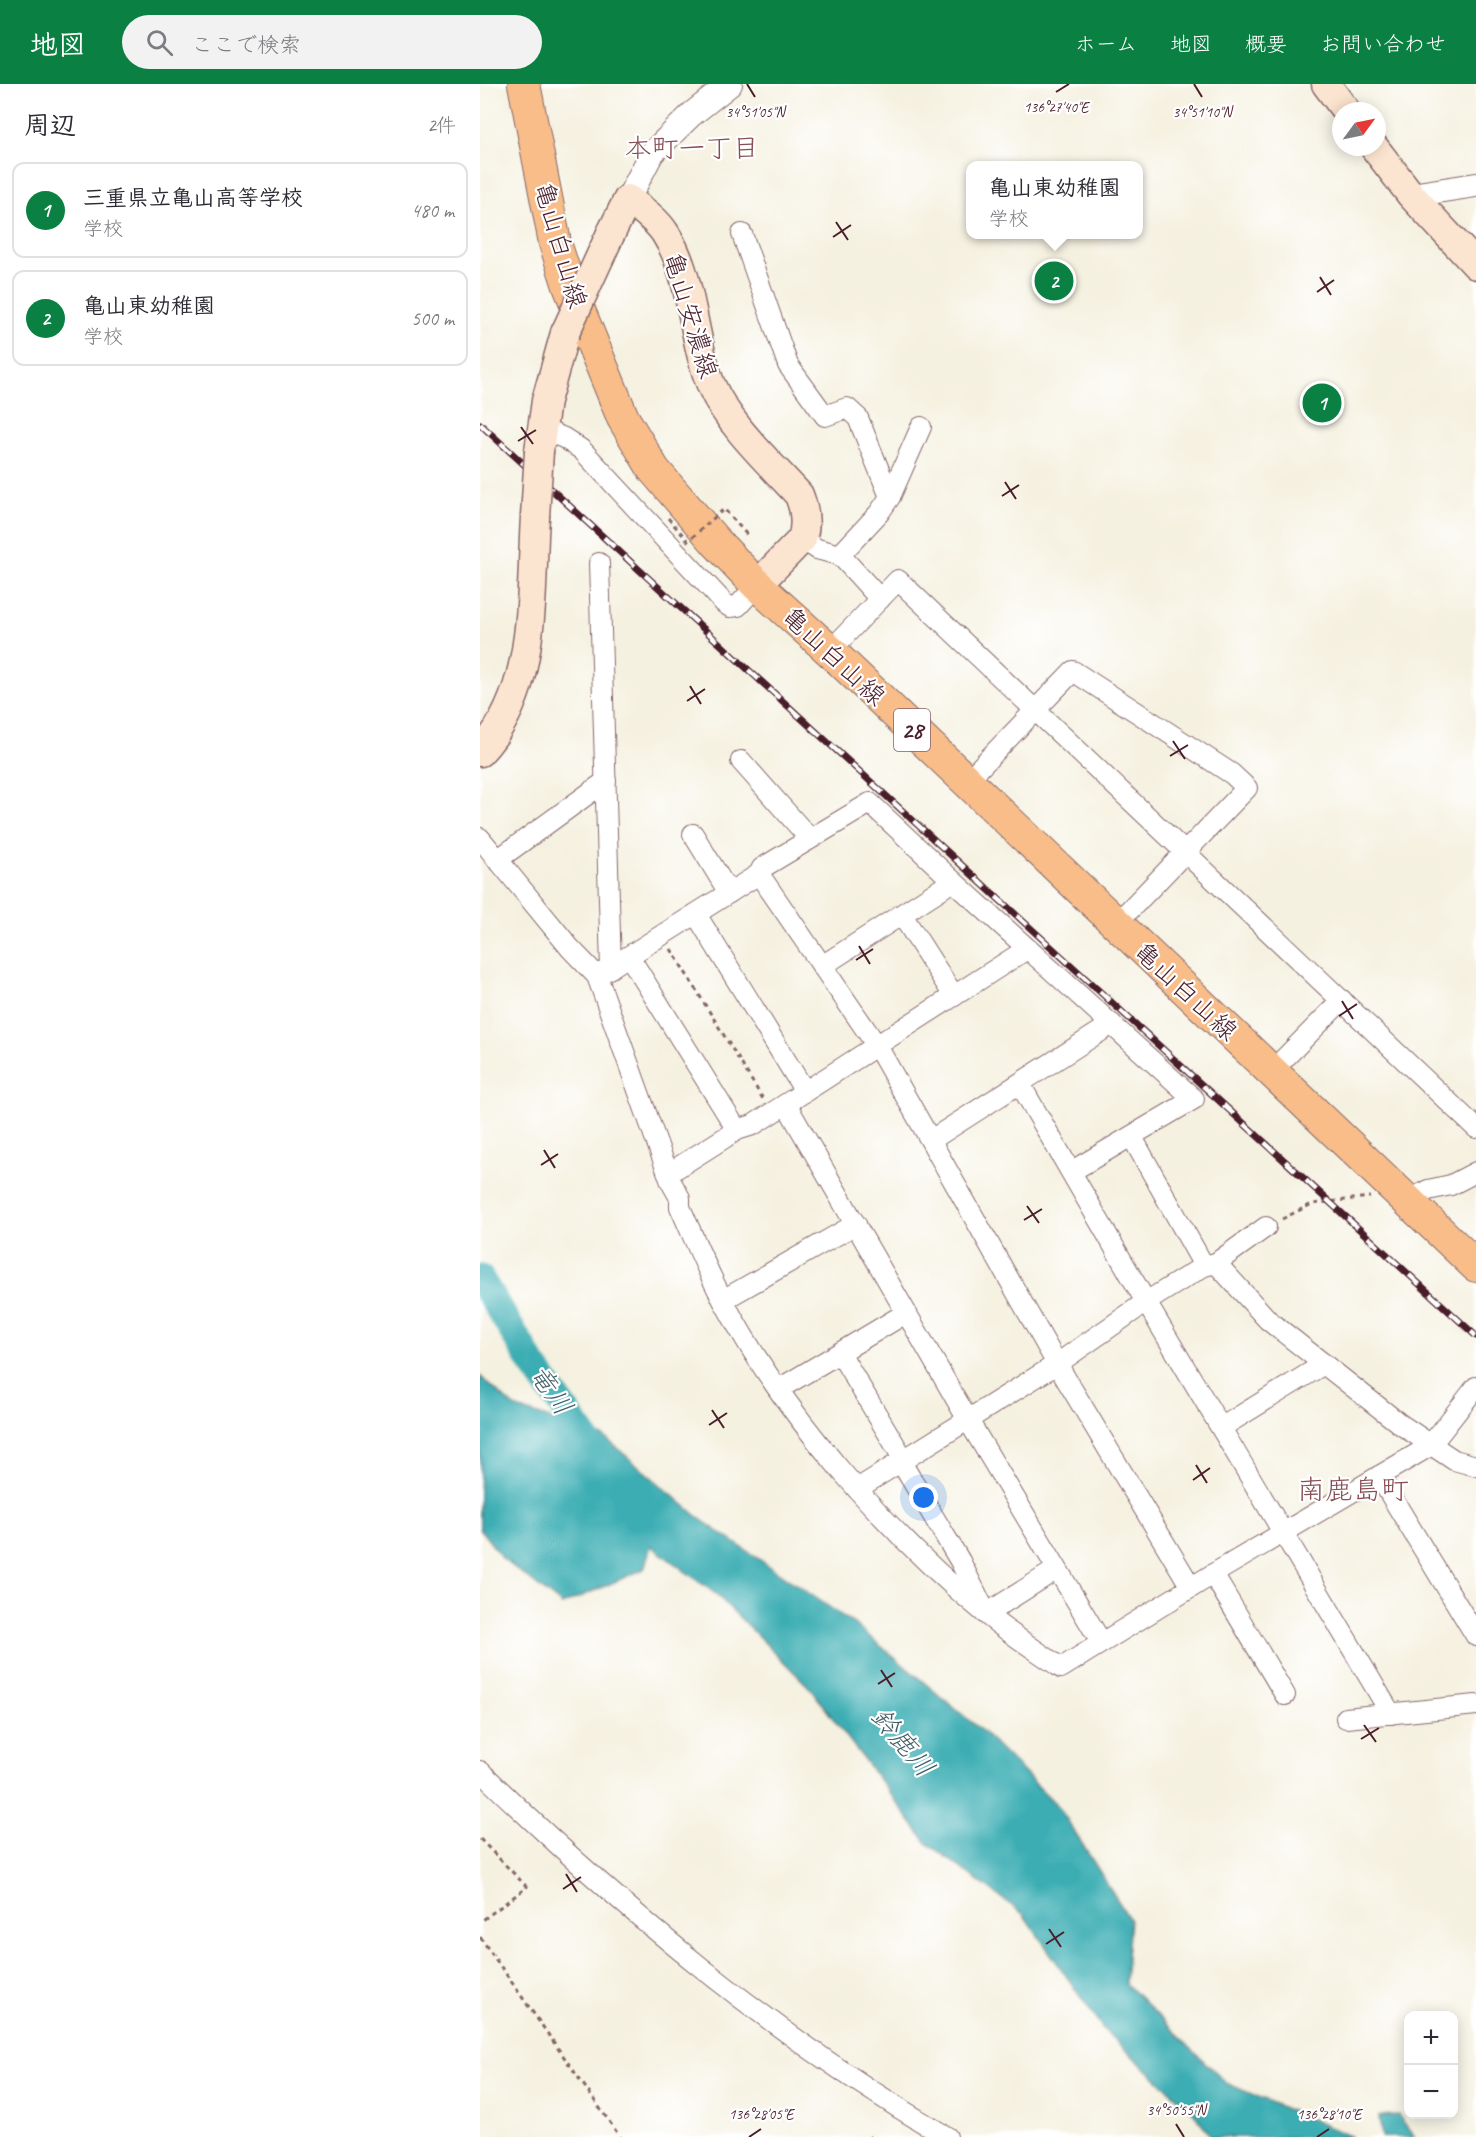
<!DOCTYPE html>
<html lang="ja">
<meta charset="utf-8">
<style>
:root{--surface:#fff;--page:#f2f2f3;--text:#2b2b33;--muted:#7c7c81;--line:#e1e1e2;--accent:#0b8043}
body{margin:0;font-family:Caveat,"Klee One",sans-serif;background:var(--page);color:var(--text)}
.controls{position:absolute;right:18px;bottom:18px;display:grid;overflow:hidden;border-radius:12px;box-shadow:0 3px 15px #0003}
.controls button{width:54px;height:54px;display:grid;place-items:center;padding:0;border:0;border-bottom:2px solid var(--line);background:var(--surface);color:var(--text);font:30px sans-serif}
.compass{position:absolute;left:852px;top:18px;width:54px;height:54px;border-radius:50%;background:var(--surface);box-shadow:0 3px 15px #0003;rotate:57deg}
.you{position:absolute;left:444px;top:1414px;width:21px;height:21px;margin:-15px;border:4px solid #fff;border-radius:50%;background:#1a73e8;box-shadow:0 0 0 9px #1a73e833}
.badge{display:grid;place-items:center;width:39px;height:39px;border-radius:50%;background:var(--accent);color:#fff;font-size:20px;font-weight:700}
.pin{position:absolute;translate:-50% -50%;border:3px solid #fff;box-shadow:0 2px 6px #0006}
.popup{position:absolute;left:486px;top:77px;width:177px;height:78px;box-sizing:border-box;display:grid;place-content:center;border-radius:12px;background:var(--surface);filter:drop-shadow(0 2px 4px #0005);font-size:20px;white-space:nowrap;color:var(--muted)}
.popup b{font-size:22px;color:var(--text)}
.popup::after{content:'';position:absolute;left:50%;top:100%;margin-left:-12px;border:12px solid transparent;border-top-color:var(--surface)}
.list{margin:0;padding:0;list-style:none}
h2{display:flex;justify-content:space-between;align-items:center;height:78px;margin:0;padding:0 24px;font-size:26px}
h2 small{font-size:20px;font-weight:400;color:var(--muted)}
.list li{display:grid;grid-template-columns:39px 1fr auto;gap:18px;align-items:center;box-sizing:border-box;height:96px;margin:0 12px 12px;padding:0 12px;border:2px solid var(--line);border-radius:12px}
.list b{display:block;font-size:22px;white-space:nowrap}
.list p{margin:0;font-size:20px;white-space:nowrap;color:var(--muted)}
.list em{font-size:20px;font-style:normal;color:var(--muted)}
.icon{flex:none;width:33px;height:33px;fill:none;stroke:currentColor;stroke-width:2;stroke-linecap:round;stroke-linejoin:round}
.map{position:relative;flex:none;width:996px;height:2053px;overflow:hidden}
header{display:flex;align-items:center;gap:36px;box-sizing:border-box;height:84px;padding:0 30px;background:var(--accent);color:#fff}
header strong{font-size:28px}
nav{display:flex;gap:33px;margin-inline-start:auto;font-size:21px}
.search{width:420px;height:54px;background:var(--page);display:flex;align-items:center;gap:15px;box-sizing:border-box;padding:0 21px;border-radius:33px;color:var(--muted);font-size:22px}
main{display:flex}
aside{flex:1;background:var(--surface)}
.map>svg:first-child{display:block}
.water{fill:#3badb3;stroke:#42666f;stroke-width:1.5}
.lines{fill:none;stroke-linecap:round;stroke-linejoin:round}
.river{stroke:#3badb3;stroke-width:28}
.minor-casing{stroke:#86686a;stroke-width:22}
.tertiary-casing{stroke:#86686a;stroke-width:26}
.secondary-casing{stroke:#86686a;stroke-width:31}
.primary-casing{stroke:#86686a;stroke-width:34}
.path{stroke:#86686a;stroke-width:3;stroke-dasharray:4.5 4.5;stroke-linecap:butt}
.minor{stroke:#fff;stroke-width:20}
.tertiary{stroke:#fff;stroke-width:24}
.secondary{stroke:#fce5d0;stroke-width:28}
.primary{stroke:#f8bd89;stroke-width:32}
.rail-casing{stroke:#4a1f2b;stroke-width:7}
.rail{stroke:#fff;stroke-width:4.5;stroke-dasharray:14;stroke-linecap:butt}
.secondary-bridge-casing{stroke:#86686a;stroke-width:31;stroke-linecap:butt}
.path-bridge{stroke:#86686a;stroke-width:3;stroke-dasharray:4.5 4.5;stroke-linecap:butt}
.secondary-bridge{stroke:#fce5d0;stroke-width:28}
.ticks{fill:none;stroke:#4a1f2b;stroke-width:2}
.labels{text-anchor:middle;stroke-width:4.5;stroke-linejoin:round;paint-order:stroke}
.shield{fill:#fff;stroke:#80626b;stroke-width:1.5}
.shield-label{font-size:24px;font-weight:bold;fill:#4a1f2b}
.street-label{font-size:26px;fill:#4a1f2b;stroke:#fff}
.neighbourhood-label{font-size:27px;fill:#874f55;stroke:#fff}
.water-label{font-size:27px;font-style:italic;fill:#435f68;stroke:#fff}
.quarter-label{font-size:28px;fill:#874f55;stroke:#fff}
.ticks-label{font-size:15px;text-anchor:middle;fill:#4a1f2b;stroke:#fff;stroke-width:4.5;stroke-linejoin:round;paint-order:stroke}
</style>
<header>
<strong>地図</strong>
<div class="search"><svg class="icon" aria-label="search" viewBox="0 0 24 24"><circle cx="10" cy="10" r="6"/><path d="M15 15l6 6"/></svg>ここで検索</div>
<nav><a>ホーム</a><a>地図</a><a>概要</a><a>お問い合わせ</a></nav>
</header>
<main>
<aside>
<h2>周辺<small>2件</small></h2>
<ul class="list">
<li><span class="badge">1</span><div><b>三重県立亀山高等学校</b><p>学校</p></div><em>480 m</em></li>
<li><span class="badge">2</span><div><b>亀山東幼稚園</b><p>学校</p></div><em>500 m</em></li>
</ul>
</aside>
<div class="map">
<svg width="996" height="2053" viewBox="0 0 996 2053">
<rect width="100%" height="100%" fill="#fff"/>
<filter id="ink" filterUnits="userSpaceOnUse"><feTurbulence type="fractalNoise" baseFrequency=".0167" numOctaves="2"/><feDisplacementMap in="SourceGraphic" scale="12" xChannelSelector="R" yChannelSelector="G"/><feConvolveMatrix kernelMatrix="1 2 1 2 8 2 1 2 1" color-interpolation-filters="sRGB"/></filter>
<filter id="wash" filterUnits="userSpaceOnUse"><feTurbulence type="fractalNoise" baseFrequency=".008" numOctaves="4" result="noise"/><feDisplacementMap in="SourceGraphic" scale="24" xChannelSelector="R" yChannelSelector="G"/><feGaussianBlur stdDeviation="1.35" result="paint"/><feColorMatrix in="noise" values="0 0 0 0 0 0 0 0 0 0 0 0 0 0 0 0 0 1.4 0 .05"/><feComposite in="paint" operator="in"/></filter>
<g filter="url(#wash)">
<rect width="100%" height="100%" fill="#f5f1e0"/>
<!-- water -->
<g class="water">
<polygon points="0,1292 34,1323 124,1353 223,1437 377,1542 503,1648 579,1723 650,1836 645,1899 746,1999 872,2053 732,2053 713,2028 624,1946 543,1830 447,1759 330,1604 237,1511 171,1462 164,1485 82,1521 22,1474 0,1445"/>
<polygon points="918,2031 935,2053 902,2053 899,2032"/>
</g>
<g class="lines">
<!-- river -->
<polyline class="river" points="0,1194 52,1279 120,1375"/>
</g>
</g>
<g filter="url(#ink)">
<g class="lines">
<!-- minor casing -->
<g class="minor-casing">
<g id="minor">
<polyline points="262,150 308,281 345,332 367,324 378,334 410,413"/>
<polyline points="62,345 84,354 102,366 244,519 250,523 258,522 277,501"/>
<polyline points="322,455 337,465 360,471 399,429 410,413 441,343"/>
<polyline points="360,471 400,515"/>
<polyline points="119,479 131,884"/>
<polyline points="350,567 418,496 996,1044"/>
<polyline points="261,677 330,755"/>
<polyline points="486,698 593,587 752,690 767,704 636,840"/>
<polyline points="213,750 249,809"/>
<path d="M0,754L90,864L117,892L191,1098L200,1114V1123C214,1154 227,1187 244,1218C305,1332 407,1449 507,1531C530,1550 556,1566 581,1584L733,1490L950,1362L996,1303"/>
<polyline points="17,776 126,697"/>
<polyline points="279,790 397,962 577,1280 711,1503"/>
<polyline points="216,830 324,1006"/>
<polyline points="422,831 474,912"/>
<polyline points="149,872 257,1046"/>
<polyline points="342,882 473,797"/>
<polyline points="117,892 279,790 282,784 390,719 473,797 714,1015 592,1087"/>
<polyline points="791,988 862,916"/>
<polyline points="540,1000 666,1218 911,1630"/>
<polyline points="306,1020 488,1336 621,1558"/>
<polyline points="652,1053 724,1182"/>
<polyline points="451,1056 632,940"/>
<polyline points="189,1089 257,1046 273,1041 547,865"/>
<polyline points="928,1117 948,1106 971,1101 996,1088"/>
<polyline points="736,1179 788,1236 920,1340 974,1376 996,1382"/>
<polyline points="243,1216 376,1140"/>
<polyline points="360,1269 424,1376"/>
<polyline points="299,1305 426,1229"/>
<polyline points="742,1343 844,1280"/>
<polyline points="421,1378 480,1477 501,1519"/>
<polyline points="899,1392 996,1552"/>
<polyline points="377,1405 577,1280 666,1218 724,1182 736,1179 786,1143"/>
<polyline points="733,1490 805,1611"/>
<polyline points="506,1530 577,1485"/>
<polyline points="866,1634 996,1621"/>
<path d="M0,1687C142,1825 295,1953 467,2053"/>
</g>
</g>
<!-- tertiary casing -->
<g class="tertiary-casing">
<g id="tertiary">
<polyline points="931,111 996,101"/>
<polyline points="148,115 172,69 212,30 250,0"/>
</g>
</g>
<!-- secondary casing -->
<g class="secondary-casing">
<g id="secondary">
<polyline points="846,0 866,27"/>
<polyline points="894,63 931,111 996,181"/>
<path d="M131,149L148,115C161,125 176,135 185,149C214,194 211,252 231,301C249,342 289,378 319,411C325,426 327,440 322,455L277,501"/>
<polyline points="59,367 66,317 85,249"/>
<path d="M0,668C58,607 50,511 55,433"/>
</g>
</g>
<!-- primary casing -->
<g class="primary-casing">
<polyline id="primary" points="44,0 75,159 89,202 143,334 174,386 236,458 277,501 350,567 996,1182"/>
</g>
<!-- path -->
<g class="path">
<polyline points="191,865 283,1015"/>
<polyline points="802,1135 832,1120 890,1113"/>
<polyline points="0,1755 47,1803 0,1838"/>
<polyline points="0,1853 140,2053"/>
<polyline points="389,2053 390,2053"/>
</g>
<!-- minor -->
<use href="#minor" class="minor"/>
<!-- tertiary -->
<use href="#tertiary" class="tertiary"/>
<!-- secondary -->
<use href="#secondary" class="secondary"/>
<!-- primary -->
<use href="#primary" class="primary"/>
<!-- rail casing -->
<g class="rail-casing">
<polyline id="rail" points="0,340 996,1252"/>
</g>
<!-- rail -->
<use href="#rail" class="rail"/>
<!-- secondary-bridge casing -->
<g class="secondary-bridge-casing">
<g id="secondary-bridge">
<polyline points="85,249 131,149"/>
<polyline points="55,433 59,367"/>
</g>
</g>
<!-- path-bridge -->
<polyline class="path-bridge" points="188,434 208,457 244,425 269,453"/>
<!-- secondary-bridge -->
<use href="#secondary-bridge" class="secondary-bridge"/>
</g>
</g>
<!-- ticks -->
<path class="ticks" d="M267,0L275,13M714,0L722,13M576,8L589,0M356,138L368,156M353,153L371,141M840,193L851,211M837,208L854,196M41,343L53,360M38,357L56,346M525,398L536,415M522,412L539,401M210,602L221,620M207,617L225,605M693,657L705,675M690,672L708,661M379,862L390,880M376,876L393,865M862,917L873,935M859,932L877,920M64,1066L75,1084M61,1081L78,1070M547,1122L559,1139M544,1136L562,1125M232,1326L244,1344M229,1341L247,1329M716,1381L727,1399M713,1396L730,1384M401,1586L412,1603M398,1600L415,1589M884,1641L896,1658M881,1655L899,1644M86,1790L97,1808M83,1805L101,1793M569,1845L581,1863M566,1860L584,1848M696,2040L704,2053M269,2053L281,2045M837,2053L849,2045"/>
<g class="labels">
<!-- shield labels -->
<rect class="shield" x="414" y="625" width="36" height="42" rx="4.5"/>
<g class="shield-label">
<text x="432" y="654">28</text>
</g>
<!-- street labels -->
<g class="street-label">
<text transform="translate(81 161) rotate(74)" y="9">亀山白山線</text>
<text transform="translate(211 231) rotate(73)" y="9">亀山安濃線</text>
<text transform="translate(354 572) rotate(43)" y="9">亀山白山線</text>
<text transform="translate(706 907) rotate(43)" y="9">亀山白山線</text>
</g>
<!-- neighbourhood labels -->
<g class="neighbourhood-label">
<text x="212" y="73">本町一丁目</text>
</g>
<!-- water labels -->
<g class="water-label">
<text transform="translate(71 1306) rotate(55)" y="9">竜川</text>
<text transform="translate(423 1658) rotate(50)" y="9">鈴鹿川</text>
</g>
<!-- quarter labels -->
<g class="quarter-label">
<text x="873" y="1415">南鹿島町</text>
</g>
</g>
<g class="ticks-label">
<text x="576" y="28">136°27'40"E</text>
<text x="275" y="33">34°51'05"N</text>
<text x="722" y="33">34°51'10"N</text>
<text x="696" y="2031">34°50'55"N</text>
<text x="281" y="2035">136°28'05"E</text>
<text x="849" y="2035">136°28'10"E</text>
</g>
</svg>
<div class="controls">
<button>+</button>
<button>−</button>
</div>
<svg class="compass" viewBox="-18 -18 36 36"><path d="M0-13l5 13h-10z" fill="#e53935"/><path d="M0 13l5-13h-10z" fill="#7c7c81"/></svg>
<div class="you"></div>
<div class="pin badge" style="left:842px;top:319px">1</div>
<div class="pin badge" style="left:574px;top:197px">2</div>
<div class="popup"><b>亀山東幼稚園</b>学校</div>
</div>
</main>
